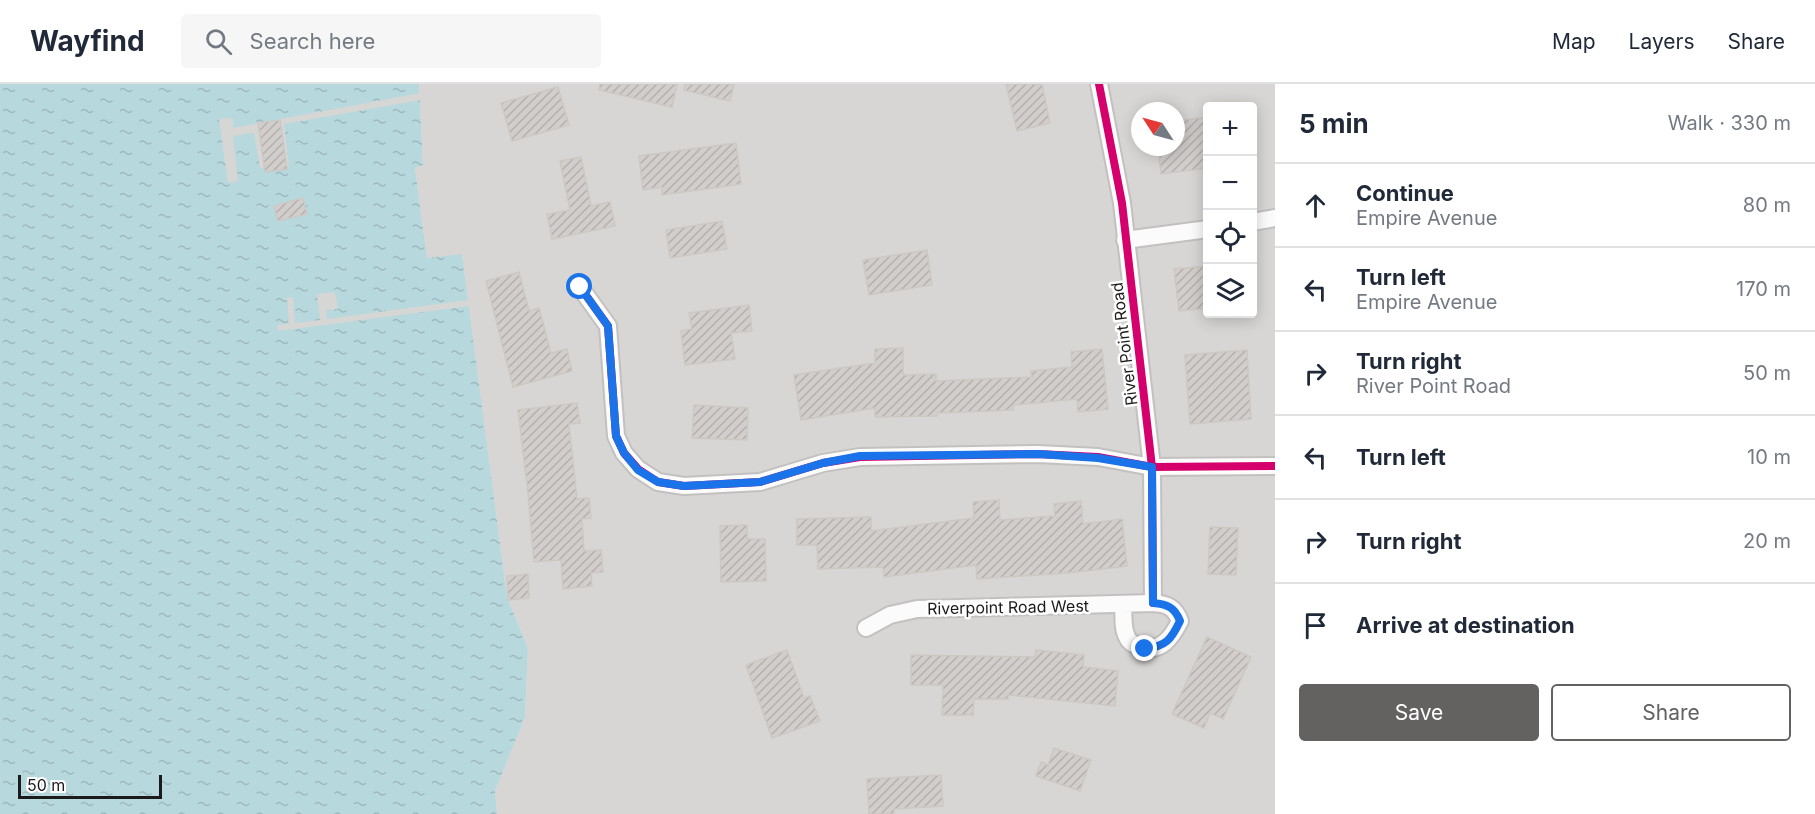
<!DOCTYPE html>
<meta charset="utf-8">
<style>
:root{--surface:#fff;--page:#f6f6f7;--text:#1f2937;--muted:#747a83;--line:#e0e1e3;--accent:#636261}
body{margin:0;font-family:Inter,sans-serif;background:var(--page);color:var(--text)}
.controls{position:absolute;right:18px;top:18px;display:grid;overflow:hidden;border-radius:6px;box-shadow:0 3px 15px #0003}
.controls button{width:54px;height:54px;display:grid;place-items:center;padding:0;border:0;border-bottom:2px solid var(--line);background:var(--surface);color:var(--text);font:30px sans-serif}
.compass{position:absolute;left:1131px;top:18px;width:54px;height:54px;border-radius:50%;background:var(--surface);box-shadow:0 3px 15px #0003;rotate:306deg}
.scale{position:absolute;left:18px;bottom:15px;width:144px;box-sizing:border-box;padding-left:6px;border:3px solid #1b1b1b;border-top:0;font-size:16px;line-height:21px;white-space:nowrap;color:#1b1b1b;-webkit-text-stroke:4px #fff;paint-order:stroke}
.stop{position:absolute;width:18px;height:18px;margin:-14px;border:4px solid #1a73e8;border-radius:50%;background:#fff}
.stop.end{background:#1a73e8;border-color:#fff;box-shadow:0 2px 6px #0008}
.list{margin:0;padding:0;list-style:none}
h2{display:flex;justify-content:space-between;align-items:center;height:78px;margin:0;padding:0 24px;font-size:26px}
h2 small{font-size:20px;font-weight:400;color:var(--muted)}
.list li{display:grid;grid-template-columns:39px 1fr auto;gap:18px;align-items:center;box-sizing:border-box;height:84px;padding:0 24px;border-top:2px solid var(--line)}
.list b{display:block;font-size:22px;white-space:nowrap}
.list p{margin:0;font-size:20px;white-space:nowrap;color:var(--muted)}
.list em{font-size:20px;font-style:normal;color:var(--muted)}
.actions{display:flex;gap:12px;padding:18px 24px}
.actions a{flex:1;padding:14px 0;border:2px solid var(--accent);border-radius:6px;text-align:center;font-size:21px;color:var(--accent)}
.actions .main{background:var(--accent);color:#fff}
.icon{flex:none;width:33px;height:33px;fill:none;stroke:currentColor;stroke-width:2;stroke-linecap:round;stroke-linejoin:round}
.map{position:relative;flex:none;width:1275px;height:730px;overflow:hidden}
header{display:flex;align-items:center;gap:36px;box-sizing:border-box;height:84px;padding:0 30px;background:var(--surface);border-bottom:2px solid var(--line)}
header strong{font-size:28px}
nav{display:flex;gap:33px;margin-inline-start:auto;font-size:21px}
.search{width:420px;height:54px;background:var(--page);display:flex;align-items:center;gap:15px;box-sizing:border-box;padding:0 21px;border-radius:6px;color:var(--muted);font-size:22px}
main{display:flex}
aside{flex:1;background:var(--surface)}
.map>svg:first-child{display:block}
.residential{fill:#d8d6d5;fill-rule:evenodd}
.water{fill:url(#water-ripples)}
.pier{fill:#d6d6d4}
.building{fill:url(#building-hatch);stroke:#ccc8c4;stroke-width:1.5}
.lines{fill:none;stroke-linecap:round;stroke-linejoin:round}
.street-casing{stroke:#c2c1bf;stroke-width:20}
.street{stroke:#fcfbfb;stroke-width:16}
.cycleway-casing{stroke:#fff;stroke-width:11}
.cycleway{stroke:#d6006c;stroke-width:8}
.route{stroke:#1a73e8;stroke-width:8}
.labels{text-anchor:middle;stroke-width:5;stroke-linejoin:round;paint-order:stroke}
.street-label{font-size:16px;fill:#1b1b1b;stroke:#fff}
</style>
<header>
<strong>Wayfind</strong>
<div class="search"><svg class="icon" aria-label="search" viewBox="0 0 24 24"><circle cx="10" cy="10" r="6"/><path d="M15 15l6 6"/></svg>Search here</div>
<nav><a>Map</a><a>Layers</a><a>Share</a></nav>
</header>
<main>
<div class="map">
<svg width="1275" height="730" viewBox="0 0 1275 730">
<defs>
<pattern id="water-ripples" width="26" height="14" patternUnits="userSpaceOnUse" patternTransform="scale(1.5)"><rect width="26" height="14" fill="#b7d8dd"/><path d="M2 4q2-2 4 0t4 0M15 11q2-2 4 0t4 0" fill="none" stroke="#9db9bd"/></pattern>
<pattern id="building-hatch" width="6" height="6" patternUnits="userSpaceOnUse" patternTransform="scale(1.5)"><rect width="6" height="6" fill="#d2cecc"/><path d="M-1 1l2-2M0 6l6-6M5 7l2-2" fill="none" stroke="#b4b0af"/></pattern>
</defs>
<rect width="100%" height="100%" fill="#e9e6e3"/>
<!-- residential -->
<path class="residential" d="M419,0H1275V730H497L495,707L525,633L528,564L507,513L462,171L427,174L415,84L423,81ZM1208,22H1252V230H1208ZM1140,27H1176V63H1140Z"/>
<!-- water -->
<polygon class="water" points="0,0 419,0 423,81 415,84 427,174 462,170 507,513 528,564 525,633 495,707 497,730 0,730"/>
<!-- pier -->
<g class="pier">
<polygon points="420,9 421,16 284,40 289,82 260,84 254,49 233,52 238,97 228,99 219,35 233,34 233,44"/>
<polygon points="335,208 338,225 326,226 327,235 468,216 469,222 278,247 277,241 289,240 287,214 293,213 295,239 320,236 317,210"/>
</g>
<!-- building -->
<g class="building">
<polygon points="600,0 677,0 672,23 599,6"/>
<polygon points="685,0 734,0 730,17 684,6"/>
<polygon points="1006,0 1042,0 1050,39 1017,47"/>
<polygon points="558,3 569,41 512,57 501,19"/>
<polygon points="1208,33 1208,72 1205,72 1207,84 1161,90 1158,63 1176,63 1176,37"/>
<polygon points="280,36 287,85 265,88 258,39"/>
<polygon points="736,59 741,100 662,111 662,103 643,106 639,72"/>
<polygon points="581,73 591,122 610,118 615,142 552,155 547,130 570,126 560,77"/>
<polygon points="303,114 307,130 278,137 274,122"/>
<polygon points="722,137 727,165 670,174 666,146"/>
<polygon points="927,166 932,201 869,211 863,176"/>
<polygon points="1208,182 1208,224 1179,227 1174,185"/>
<polygon points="519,188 529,227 539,224 551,269 567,265 572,287 513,303 486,197"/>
<polygon points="749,221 752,247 731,249 735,275 685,281 681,247 692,245 689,229"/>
<polygon points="903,264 903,291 936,290 936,297 1032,293 1031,287 1072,283 1071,268 1102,265 1108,325 1078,328 1077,315 1013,321 1013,326 937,329 937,332 875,333 875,324 801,336 794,291 875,279 875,265"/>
<polygon points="1247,266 1251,335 1190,340 1185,271"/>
<polygon points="577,319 580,339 569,340 577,415 589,414 591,434 582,435 584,467 601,466 603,488 591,489 592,502 563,505 561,476 534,478 528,409 518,326"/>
<polygon points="694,321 748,324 747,356 692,354"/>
<polygon points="999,416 1000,436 1055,432 1054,420 1081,417 1083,440 1122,435 1127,482 1067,489 977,495 976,481 884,493 883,483 818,485 817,461 797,461 797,435 871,433 871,447 974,434 973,418"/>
<polygon points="747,441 747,455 765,455 766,497 721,498 720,442"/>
<polygon points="1210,443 1238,444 1236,491 1208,490"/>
<polygon points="528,490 529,514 508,516 507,492"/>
<polygon points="1207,553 1251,573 1223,635 1210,629 1204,644 1172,630"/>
<polygon points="787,566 804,614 810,612 820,637 772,654 746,581"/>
<polygon points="1036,566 1084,571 1083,583 1118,587 1115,622 1008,611 1008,615 974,615 973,631 942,631 943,601 911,601 911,571 1035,573"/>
<polygon points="1054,664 1091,676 1080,707 1036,692 1041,678 1048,681"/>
<polygon points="941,691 943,722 894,725 894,730 869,730 867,695"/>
</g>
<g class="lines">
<!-- street casing -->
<g class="street-casing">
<g id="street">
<polyline points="1099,0 1122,119 1152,383 1153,519"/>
<polyline points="1252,138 1275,134"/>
<polyline points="1125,156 1208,145"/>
<polyline points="580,203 608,242 616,352 624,369 638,385 658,398 684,402 760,398 823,379 860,373 1038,370 1098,373 1152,383 1275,382"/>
<path d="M866,544L890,531L917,525L1153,519C1168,520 1175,524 1180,537C1172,553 1161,569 1141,563C1135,562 1129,558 1127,553C1122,544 1124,530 1123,520"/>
</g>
</g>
<!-- street -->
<use href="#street" class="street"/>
<!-- cycleway casing -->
<g class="cycleway-casing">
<g id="cycleway">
<polyline points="1099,0 1122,119 1152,383 1153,519"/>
<polyline points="580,203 608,242 616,352 624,369 638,385 658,398 684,402 760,398 823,379 860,373 1038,370 1098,373 1152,383 1275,382"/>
</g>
</g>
<!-- cycleway -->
<use href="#cycleway" class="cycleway"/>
</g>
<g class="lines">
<!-- route -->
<path class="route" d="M580,203L608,242L616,352L624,369L638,386L658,398L684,402L760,398L823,379L860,372L1038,370L1098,374L1152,383L1153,519C1168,520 1175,524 1180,537C1171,556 1166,562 1145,565"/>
</g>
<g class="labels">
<!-- street labels -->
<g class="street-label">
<text transform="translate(1124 260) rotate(-97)" y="6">River Point Road</text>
<text transform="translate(1008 523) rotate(-1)" y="6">Riverpoint Road West</text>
</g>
</g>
</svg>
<div class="controls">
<button>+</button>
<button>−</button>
<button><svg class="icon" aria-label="locate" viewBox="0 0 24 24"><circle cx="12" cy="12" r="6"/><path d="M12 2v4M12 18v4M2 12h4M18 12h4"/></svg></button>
<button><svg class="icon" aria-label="layers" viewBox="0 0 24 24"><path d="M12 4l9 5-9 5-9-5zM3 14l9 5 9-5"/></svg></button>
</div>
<svg class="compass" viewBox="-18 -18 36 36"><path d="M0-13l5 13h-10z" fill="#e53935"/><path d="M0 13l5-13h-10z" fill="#747a83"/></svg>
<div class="scale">50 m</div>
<div class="stop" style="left:580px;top:203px"></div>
<div class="stop end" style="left:1145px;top:565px"></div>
</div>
<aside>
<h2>5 min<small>Walk · 330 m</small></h2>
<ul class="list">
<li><svg class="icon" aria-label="ahead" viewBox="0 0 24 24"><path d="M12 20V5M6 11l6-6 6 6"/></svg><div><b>Continue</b><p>Empire Avenue</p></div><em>80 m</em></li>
<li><svg class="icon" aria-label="left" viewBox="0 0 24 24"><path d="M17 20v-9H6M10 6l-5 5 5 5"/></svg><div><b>Turn left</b><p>Empire Avenue</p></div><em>170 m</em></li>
<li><svg class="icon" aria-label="right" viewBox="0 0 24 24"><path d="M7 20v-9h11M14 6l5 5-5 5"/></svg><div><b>Turn right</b><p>River Point Road</p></div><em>50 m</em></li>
<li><svg class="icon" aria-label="left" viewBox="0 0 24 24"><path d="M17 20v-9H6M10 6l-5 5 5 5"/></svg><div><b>Turn left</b></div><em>10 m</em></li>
<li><svg class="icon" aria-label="right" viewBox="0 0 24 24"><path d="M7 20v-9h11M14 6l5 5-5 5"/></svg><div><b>Turn right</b></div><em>20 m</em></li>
<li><svg class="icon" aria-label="arrive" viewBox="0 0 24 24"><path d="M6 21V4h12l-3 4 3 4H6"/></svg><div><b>Arrive at destination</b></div></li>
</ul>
<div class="actions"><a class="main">Save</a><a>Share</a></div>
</aside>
</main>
